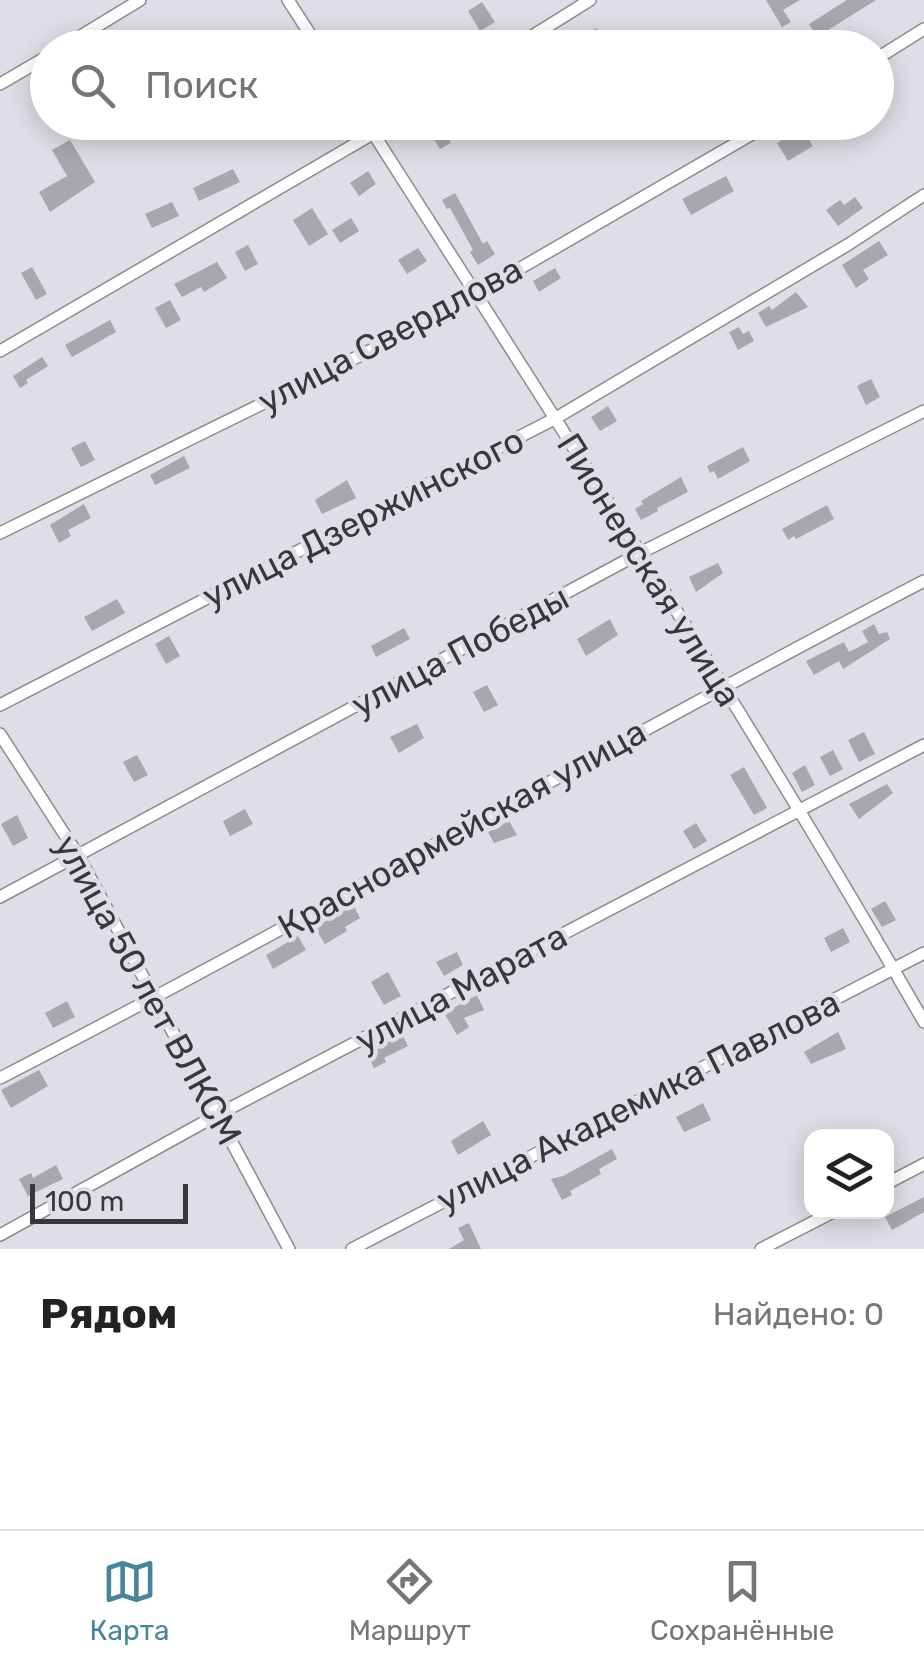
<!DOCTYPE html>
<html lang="ru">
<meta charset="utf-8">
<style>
:root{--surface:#fff;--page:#f6f6f6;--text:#222;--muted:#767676;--line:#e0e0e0;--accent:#458699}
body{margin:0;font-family:Rubik,sans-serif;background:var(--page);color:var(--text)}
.controls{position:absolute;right:30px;bottom:30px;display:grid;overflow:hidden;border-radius:20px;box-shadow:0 5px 25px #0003}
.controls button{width:90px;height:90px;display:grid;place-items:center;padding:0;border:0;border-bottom:2px solid var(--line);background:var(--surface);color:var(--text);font:50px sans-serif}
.scale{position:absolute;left:30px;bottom:25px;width:158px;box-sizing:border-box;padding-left:10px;border:5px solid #38383c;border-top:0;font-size:28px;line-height:35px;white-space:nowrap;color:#38383c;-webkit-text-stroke:8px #dedee6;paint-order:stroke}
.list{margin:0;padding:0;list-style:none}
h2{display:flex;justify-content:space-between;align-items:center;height:130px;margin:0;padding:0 40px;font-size:42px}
h2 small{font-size:32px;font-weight:400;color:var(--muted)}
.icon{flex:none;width:55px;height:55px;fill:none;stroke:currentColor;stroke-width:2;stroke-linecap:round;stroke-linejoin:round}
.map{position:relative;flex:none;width:924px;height:1249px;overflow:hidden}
.search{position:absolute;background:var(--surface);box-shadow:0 5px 25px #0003;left:30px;right:30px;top:30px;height:110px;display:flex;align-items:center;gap:25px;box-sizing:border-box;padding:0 35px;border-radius:55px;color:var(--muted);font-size:38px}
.sheet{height:280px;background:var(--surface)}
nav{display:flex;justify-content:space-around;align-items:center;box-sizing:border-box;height:140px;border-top:2px solid var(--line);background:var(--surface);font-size:28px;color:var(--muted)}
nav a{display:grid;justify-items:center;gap:5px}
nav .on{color:var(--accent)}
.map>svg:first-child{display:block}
.building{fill:#a7a7ae}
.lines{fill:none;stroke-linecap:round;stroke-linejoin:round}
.minor-casing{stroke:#8b8b92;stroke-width:14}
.minor{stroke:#fff;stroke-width:11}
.labels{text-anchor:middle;stroke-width:9;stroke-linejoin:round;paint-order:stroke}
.street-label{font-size:35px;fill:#38383c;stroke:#dedee6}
</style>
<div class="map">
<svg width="924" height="1249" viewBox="0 0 924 1249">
<rect width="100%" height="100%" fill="#dedee6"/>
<!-- building -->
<g class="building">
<polygon points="766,0 800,0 783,10 791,22 782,27"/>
<polygon points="847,0 876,0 817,37 809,24"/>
<polygon points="482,2 495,22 480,31 468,11"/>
<polygon points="596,28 606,41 596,48 567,48"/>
<polygon points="443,122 473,122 448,138 451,143 440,149 429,131"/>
<polygon points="802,128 813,146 788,161 777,143"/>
<polygon points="70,140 95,182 50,212 39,192 67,176 52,150"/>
<polygon points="233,169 240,182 199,201 193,188"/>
<polygon points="368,171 376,184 359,196 350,183"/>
<polygon points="726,176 734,191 691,215 682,199"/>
<polygon points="455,193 483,244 487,241 495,254 478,265 470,252 473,250 450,208 447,209 442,200"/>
<polygon points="855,197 863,208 838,226 826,210 840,200 844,205"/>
<polygon points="172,202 179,216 152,228 145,214"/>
<polygon points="312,208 328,234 309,246 293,220"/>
<polygon points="351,218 359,231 340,243 332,230"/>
<polygon points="879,241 888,255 863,270 869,279 856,288 842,265"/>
<polygon points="248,245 258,264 245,271 235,252"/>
<polygon points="418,248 427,261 407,274 398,260"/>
<polygon points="217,262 227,278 204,292 201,287 182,297 174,284"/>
<polygon points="32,267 47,294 36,300 21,273"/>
<polygon points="555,268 561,278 539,292 533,281"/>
<polygon points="796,292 808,307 766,327 758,313 769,306 772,310"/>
<polygon points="170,300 181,320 166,328 155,308"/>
<polygon points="110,320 116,332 72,357 65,345"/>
<polygon points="739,327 743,334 749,331 754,341 738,350 729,332"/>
<polygon points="42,357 48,366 26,380 28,383 20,388 13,376"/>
<polygon points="871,379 880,397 866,405 857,386"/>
<polygon points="608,406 617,421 600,431 591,417"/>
<polygon points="85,441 95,460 81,467 71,448"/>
<polygon points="743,447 750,461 718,479 714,471 710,473 707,466"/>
<polygon points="184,456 190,468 155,485 150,475"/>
<polygon points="681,477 688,492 657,508 658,511 641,520 635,509 643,504 641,501"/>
<polygon points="347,480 356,498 322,514 315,500"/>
<polygon points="84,504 91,518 68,530 71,536 59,543 50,525"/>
<polygon points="827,505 834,519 796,539 794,536 788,540 782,529"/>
<polygon points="718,563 723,573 696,592 689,577"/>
<polygon points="117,599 125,613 92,631 84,617"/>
<polygon points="610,619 618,635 586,656 577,639"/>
<polygon points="874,624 879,634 887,632 890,639 843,669 839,661 814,675 806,661 844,642 849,652 868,642 862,631"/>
<polygon points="404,628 410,639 376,657 371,646"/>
<polygon points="169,636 180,656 166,664 155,644"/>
<polygon points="487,685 498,705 484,712 473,692"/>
<polygon points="417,724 424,738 399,753 390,737"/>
<polygon points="864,732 875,754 859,762 848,740"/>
<polygon points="833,750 843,769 830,776 820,757"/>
<polygon points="137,755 148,775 134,782 123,762"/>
<polygon points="805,765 815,785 802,792 792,773"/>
<polygon points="744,767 767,808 754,815 730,775"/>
<polygon points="887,784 893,793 859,819 849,804"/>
<polygon points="245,809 253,824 230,836 223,821"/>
<polygon points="17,815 28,838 13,846 1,824"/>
<polygon points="509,821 517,835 494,843 488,832"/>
<polygon points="696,823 707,841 694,849 683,831"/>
<polygon points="885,901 896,920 882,927 871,909"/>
<polygon points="353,904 360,918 345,927 347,931 325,944 315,928"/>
<polygon points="843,928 850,942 831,952 824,938"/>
<polygon points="298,936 306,950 273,969 266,955"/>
<polygon points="457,952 463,965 444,976 436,962"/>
<polygon points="388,972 401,996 384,1005 371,982"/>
<polygon points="477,995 484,1010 464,1018 469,1027 457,1035 444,1013"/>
<polygon points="67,1001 75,1017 53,1028 45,1013"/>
<polygon points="838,1032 846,1049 811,1064 804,1052"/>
<polygon points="403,1036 408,1046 384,1058 386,1062 374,1068 366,1051"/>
<polygon points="39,1070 48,1086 11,1108 1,1090"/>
<polygon points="703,1103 711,1120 684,1132 676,1117"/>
<polygon points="483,1121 491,1135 458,1155 451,1141"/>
<polygon points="612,1149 617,1159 599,1169 601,1174 570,1191 572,1195 562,1200 551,1179 563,1176"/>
<polygon points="56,1165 63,1179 28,1196 19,1179 31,1173 33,1178"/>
<polygon points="924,1197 924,1212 892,1230 885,1217"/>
<polygon points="469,1223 481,1249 449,1249 464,1240 458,1228"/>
</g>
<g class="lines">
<!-- minor casing -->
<g class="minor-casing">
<g id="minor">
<polyline points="288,0 319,48"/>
<polyline points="61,48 140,0"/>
<polyline points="513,48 590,0"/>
<polyline points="876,59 924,29"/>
<polyline points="0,84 48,56"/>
<path d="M366,122C556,420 748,716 924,1022"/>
<polyline points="0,351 393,122"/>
<polyline points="0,533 422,325 773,122"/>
<polyline points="0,705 556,418 849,244 924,195"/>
<polyline points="0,734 79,857 289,1249"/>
<polyline points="0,897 640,553 924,411"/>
<path d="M0,1078C311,918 614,742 924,581"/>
<polyline points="886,1184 924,1164"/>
<polyline points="0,1235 217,1115 924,745"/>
<polyline points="352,1249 924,953"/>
<polyline points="761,1249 833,1212"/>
</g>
</g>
<!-- minor -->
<use href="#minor" class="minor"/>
</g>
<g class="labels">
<!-- street labels -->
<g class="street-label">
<text transform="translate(390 335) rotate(-28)" y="12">улица Свердлова</text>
<text transform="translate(363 518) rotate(-27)" y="12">улица Дзержинского</text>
<text transform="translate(649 570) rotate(58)" y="12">Пионерская улица</text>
<text transform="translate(460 651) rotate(-28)" y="12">улица Победы</text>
<text transform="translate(462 829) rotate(-29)" y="12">Красноармейская улица</text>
<text transform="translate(461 988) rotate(-28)" y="12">улица Марата</text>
<text transform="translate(148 990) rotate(61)" y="12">улица 50 лет ВЛКСМ</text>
<text transform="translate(638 1101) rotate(-27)" y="12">улица Академика Павлова</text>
</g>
</g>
</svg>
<div class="controls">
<button><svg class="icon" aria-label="layers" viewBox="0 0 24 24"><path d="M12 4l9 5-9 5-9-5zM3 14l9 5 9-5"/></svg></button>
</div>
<div class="scale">100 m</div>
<div class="search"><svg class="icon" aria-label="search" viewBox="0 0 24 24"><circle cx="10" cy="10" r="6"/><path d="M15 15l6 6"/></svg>Поиск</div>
</div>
<section class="sheet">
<h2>Рядом<small>Найдено: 0</small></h2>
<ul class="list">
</ul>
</section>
<nav>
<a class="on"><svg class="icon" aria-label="map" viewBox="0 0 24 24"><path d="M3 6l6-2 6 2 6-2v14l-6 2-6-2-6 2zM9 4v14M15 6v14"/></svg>Карта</a>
<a><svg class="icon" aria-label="directions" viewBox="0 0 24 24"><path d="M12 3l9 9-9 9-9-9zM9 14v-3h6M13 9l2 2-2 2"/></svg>Маршрут</a>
<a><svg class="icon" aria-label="saved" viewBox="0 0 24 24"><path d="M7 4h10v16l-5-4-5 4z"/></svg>Сохранённые</a>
</nav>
